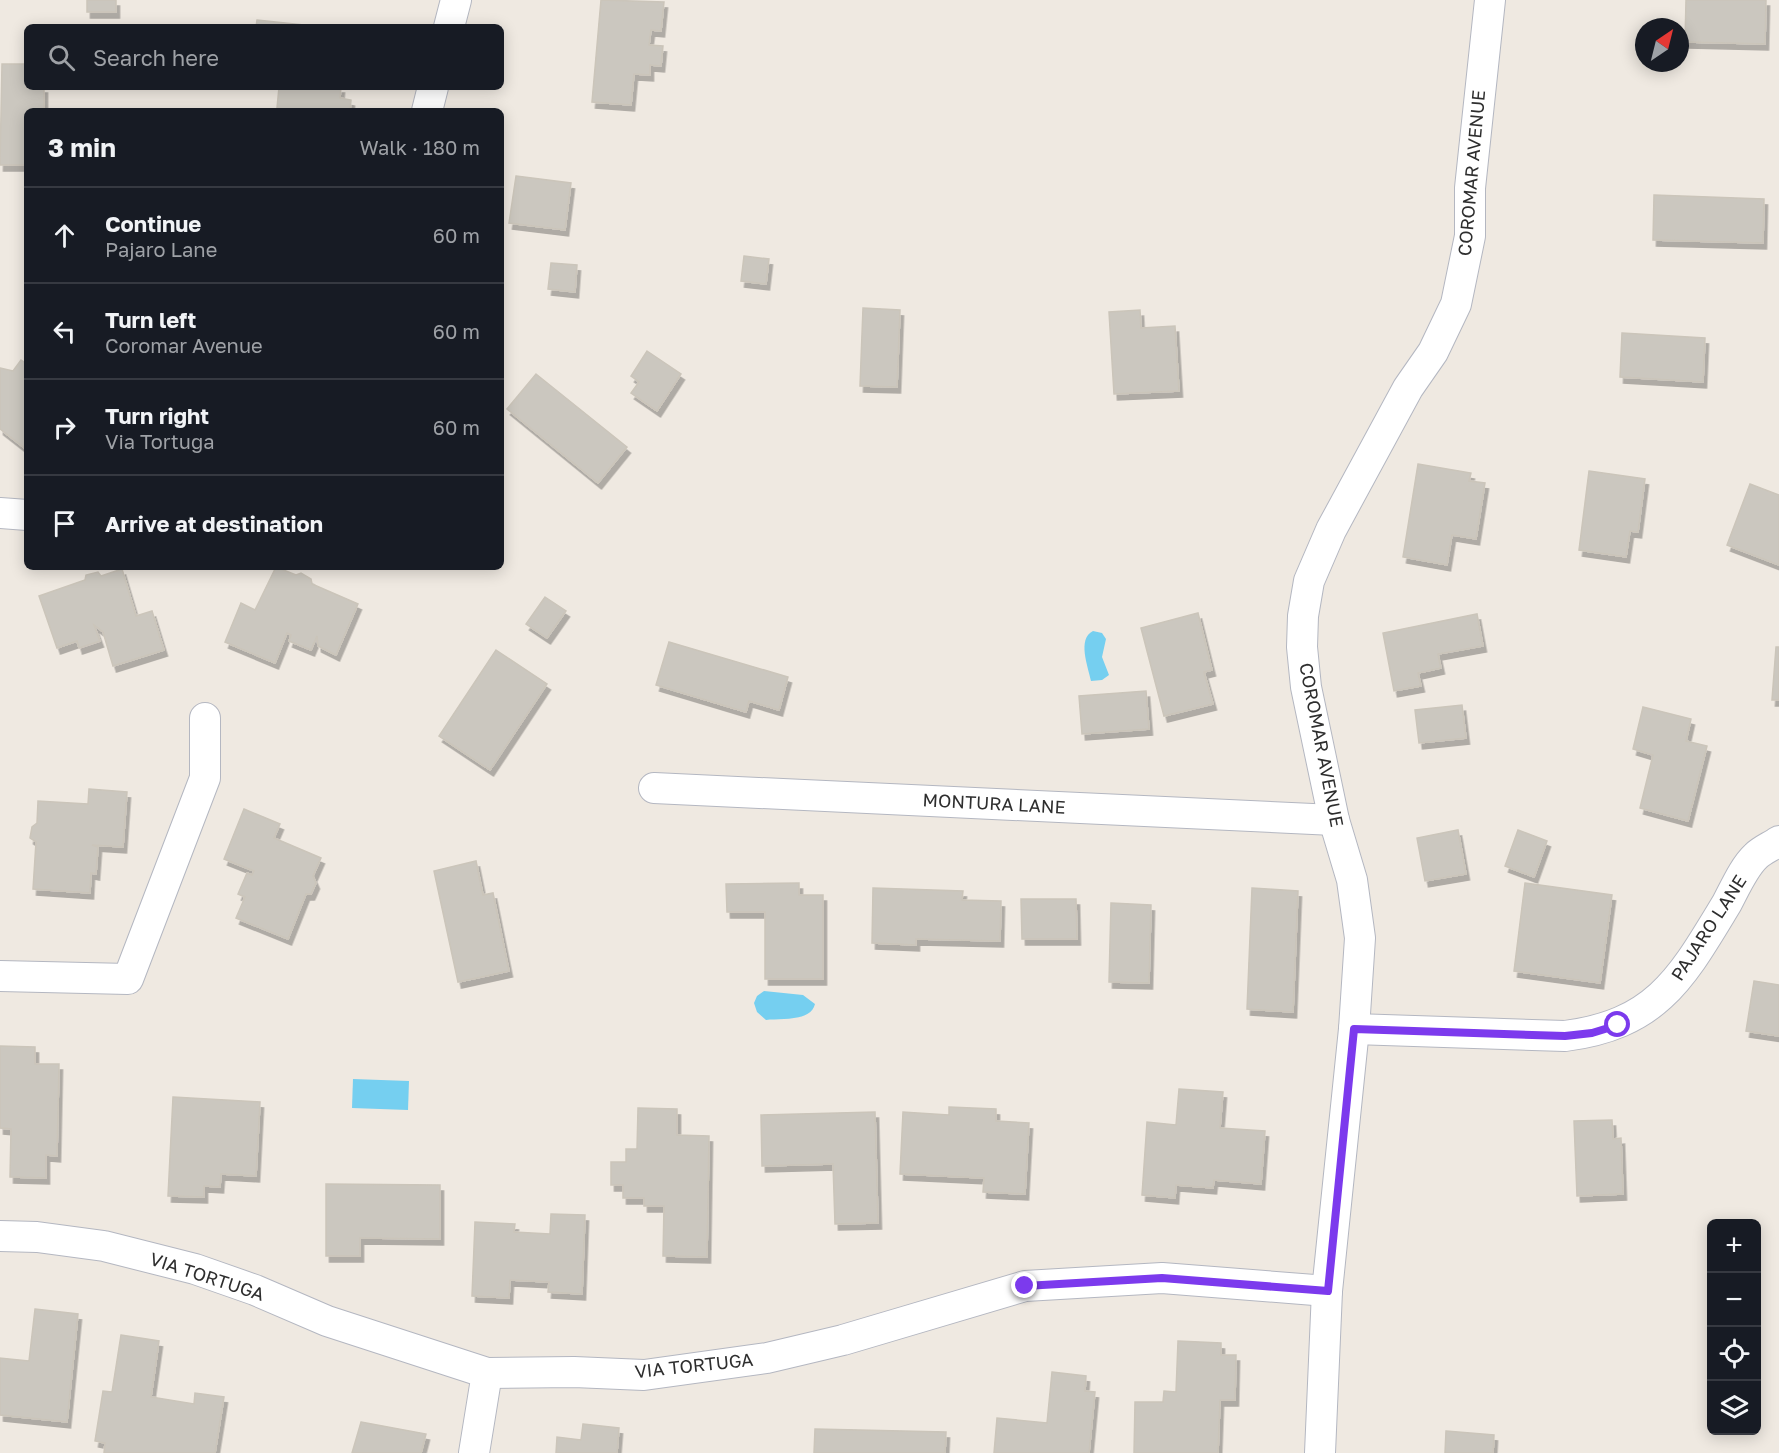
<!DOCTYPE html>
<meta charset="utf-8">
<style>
:root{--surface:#171b24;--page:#20242c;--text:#f1f3f6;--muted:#9ea1a6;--line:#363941}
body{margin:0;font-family:"Golos Text",sans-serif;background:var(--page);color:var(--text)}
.controls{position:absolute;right:18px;bottom:18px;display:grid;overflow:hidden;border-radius:9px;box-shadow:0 3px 15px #0003}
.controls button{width:54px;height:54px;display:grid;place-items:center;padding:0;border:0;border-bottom:2px solid var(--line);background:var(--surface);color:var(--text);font:30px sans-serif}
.compass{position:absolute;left:1635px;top:18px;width:54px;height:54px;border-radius:50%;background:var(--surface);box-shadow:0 3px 15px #0003;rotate:35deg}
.stop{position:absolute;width:18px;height:18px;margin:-14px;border:4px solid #7c3aed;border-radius:50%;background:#fff}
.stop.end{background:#7c3aed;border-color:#fff;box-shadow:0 2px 6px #0008}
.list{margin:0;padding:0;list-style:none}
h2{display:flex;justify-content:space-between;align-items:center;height:78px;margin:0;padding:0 24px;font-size:26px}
h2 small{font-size:20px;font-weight:400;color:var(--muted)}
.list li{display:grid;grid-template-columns:39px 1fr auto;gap:18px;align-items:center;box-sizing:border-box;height:96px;padding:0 24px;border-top:2px solid var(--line)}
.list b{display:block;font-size:22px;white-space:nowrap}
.list p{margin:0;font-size:20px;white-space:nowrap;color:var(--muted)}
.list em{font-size:20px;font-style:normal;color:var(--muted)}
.icon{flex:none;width:33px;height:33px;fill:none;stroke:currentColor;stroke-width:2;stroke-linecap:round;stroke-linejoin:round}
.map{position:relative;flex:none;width:1779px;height:1453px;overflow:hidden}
.search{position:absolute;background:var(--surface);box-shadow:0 3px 15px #0003;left:24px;top:24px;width:480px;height:66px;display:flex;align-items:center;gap:15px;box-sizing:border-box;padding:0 21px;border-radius:9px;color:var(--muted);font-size:22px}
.panel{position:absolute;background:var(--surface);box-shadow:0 3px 15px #0003;left:24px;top:108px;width:480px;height:462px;border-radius:9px}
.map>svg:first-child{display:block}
.water{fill:#75cff0}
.building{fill:#cbc7bf;stroke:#cbc5ba;stroke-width:1.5;filter:url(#shadow)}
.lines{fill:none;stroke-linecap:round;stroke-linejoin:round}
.minor-casing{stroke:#b4b7c1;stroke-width:32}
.minor{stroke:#fff;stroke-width:30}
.route{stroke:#7c3aed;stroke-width:8}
.labels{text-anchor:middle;stroke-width:6;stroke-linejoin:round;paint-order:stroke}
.street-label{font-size:18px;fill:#2e2e2e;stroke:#fff}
</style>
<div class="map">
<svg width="1779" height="1453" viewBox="0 0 1779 1453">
<defs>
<filter id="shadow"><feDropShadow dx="3.5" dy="6" stdDeviation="0" flood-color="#0004"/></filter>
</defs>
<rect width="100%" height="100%" fill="#efe9e1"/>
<!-- water -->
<g class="water">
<path d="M1093,631L1102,633L1106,639L1102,657L1109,675L1102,680L1091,681C1088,666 1077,639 1093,631Z"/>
<path d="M764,991L803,995L815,1004C811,1022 781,1018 766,1020L757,1012L754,1003L757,996Z"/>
<polygon points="353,1079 409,1081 408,1110 352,1108"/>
</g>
<!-- building -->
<g class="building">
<rect x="87" y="0" width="29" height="12"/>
<polygon points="601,0 664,2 661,31 651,30 649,45 663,46 661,66 650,65 650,75 634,74 631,105 592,102"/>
<polygon points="1686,0 1766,0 1765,44 1685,42"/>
<polygon points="257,20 323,27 256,27"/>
<polygon points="2,64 27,64 27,87 44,87 44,111 27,111 27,165 0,165"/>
<polygon points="279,87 341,87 340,98 351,100 350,111 300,111 277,108"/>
<polygon points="516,176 571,183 565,230 509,223"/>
<polygon points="1654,195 1764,199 1763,243 1653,240"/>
<polygon points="744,256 769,259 766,284 741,281"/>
<polygon points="551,263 577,265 575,292 548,289"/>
<polygon points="863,308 900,310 897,387 860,386"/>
<polygon points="1140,310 1141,328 1175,326 1179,391 1114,394 1109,312"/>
<polygon points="1622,333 1705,338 1703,382 1620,377"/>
<polygon points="647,351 681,374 657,411 631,393 639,382 631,376"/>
<polygon points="21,360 27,364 27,450 0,429 0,368 13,371"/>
<polygon points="536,374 627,447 598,483 507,409"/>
<polygon points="1418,464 1471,473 1469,481 1485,483 1476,539 1452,535 1447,565 1403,557"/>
<polygon points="1589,471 1645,479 1638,532 1630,531 1626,557 1579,550"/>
<polygon points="1750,484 1779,495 1779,565 1727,545"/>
<polygon points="276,567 296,575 301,573 311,579 312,584 358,604 336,655 318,646 317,636 311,650 289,641 291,635 287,633 275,663 225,642 241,603 255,610"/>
<polygon points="122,569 136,616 152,611 164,650 113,666 103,632 94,625 100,641 79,648 77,641 57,648 39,596 85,580 86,575 98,572 101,576"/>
<polygon points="545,597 566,611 547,638 526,624"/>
<polygon points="1198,613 1212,670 1204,672 1213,704 1164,716 1141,628"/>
<polygon points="1477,614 1483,646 1438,654 1441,668 1418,673 1421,686 1394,691 1383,633"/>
<polygon points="669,642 788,677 779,710 749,701 746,712 656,685"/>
<polygon points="1776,647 1779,647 1779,700 1772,700"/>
<polygon points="496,650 547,684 490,770 439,736"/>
<polygon points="1146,691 1149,729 1082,734 1079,696"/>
<polygon points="1462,705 1466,738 1419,743 1415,710"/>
<polygon points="1643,707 1691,719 1686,741 1707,746 1688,821 1640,808 1653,755 1633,749"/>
<polygon points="89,789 127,792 123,847 92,845 98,847 96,874 91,873 90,893 33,889 36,842 30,838 32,827 37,823 38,801 88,804"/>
<polygon points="244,809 280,824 274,838 321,858 313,876 316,883 311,894 306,894 288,939 236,918 245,897 238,894 247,873 252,875 254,871 224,859"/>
<polygon points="1458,830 1466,874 1425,881 1417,838"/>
<polygon points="1518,830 1547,841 1534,877 1505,866"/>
<polygon points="476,861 483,895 493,893 509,971 458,982 434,871"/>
<polygon points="799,883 799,895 823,895 823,979 765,979 765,912 727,912 726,884"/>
<polygon points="1525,883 1612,895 1600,983 1514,971"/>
<polygon points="873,888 963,891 962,900 1001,901 1000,941 916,939 916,945 872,943"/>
<polygon points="1252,888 1298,891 1293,1012 1247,1009"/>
<polygon points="1021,899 1076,899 1077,939 1022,939"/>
<polygon points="1111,903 1151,905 1149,983 1109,982"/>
<polygon points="1754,981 1779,985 1779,1036 1746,1031"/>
<polygon points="0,1046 35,1047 35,1064 59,1064 57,1156 46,1155 46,1178 10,1177 11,1129 0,1128"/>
<polygon points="1179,1089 1223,1092 1220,1128 1265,1131 1261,1184 1214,1180 1213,1188 1176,1185 1175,1198 1142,1195 1147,1122 1176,1125"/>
<polygon points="173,1097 260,1102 256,1176 221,1174 220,1187 204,1186 204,1197 168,1196"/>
<polygon points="949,1107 996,1109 996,1121 1029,1123 1025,1194 983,1192 984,1178 900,1174 903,1112 949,1115"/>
<polygon points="638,1108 677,1109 677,1135 709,1136 707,1257 663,1256 664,1206 644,1206 644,1198 623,1198 623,1185 611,1185 611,1162 626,1162 626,1149 637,1149"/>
<polygon points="875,1112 878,1223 835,1224 833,1164 762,1166 761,1115"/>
<polygon points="1612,1120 1613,1139 1621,1138 1623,1194 1577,1196 1574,1121"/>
<polygon points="326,1184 440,1185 440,1239 360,1238 360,1256 326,1256"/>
<polygon points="551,1214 585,1215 582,1294 548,1292 549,1282 510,1280 509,1298 472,1296 475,1222 515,1224 514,1232 550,1234"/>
<polygon points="35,1309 78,1314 67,1422 0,1415 0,1358 29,1361"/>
<polygon points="121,1335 159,1341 151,1397 194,1404 195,1393 224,1397 215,1453 104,1453 105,1443 95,1441 103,1391 112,1392"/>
<polygon points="1178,1341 1221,1343 1221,1355 1236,1355 1235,1400 1220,1400 1218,1453 1134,1453 1135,1402 1163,1402 1164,1391 1176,1392"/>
<polygon points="1052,1372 1086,1376 1085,1391 1095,1392 1089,1453 994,1453 997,1418 1047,1423"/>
<polygon points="361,1422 426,1434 421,1453 352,1453"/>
<polygon points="583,1424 619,1428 617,1453 556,1453 557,1437 581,1440"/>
<polygon points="815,1429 946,1432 945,1453 814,1453"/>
<polygon points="1446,1431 1494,1435 1493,1453 1445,1453"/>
</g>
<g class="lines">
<!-- minor casing -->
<g class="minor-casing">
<g id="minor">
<polyline points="449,27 456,0"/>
<polyline points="427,111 433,87"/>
<polyline points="0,513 27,515"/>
<polyline points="654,788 1334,820"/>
<polyline points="0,976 128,979 205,778 205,718"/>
<path d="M1354,1029L1565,1036C1658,1024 1682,977 1727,903C1735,888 1744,867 1756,856C1762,850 1772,846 1779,841"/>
<polyline points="0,1236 37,1237 104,1246 195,1269 255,1290 327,1321 487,1373 574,1372 644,1375 767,1358 843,1340 1025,1286 1162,1278 1327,1291"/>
<polyline points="474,1453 487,1373"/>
<polyline points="1320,1453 1327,1291 1354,1029 1360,938 1352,880 1334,820 1306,687 1302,647 1303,616 1309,581 1331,530 1408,388 1433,352 1456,304 1470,236 1470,188 1490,0"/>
</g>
</g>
<!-- minor -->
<use href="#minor" class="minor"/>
</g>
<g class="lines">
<!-- route -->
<polyline class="route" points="1025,1286 1162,1278 1328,1291 1354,1029 1565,1036 1592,1033 1618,1025"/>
</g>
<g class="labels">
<!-- street labels -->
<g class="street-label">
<text transform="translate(1472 173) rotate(-85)" y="6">COROMAR AVENUE</text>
<text transform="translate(1321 745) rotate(79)" y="6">COROMAR AVENUE</text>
<text transform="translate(994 804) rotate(3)" y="6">MONTURA LANE</text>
<text transform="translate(1709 928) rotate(-57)" y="6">PAJARO LANE</text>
<text transform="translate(207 1277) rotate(18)" y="6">VIA TORTUGA</text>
<text transform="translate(694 1366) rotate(-6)" y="6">VIA TORTUGA</text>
</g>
</g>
</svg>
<div class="controls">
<button>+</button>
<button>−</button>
<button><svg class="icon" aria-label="locate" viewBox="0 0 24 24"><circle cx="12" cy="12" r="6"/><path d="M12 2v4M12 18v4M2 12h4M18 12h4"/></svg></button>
<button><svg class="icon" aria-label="layers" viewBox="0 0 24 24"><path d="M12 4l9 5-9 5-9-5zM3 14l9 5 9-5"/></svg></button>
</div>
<svg class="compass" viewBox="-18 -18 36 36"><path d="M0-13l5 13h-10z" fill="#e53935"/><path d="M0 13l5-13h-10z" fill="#9ea1a6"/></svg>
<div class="stop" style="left:1618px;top:1025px"></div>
<div class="stop end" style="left:1025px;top:1286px"></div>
<div class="search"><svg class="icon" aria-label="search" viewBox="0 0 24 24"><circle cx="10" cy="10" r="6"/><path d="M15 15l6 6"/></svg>Search here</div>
<section class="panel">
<h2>3 min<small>Walk · 180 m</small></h2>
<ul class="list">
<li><svg class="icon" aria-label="ahead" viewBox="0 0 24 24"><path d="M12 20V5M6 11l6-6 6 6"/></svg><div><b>Continue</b><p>Pajaro Lane</p></div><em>60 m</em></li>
<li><svg class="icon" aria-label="left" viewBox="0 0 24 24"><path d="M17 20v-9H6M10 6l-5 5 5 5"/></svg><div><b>Turn left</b><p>Coromar Avenue</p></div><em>60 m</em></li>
<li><svg class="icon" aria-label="right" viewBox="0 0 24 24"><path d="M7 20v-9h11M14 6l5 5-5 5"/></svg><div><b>Turn right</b><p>Via Tortuga</p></div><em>60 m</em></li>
<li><svg class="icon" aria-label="arrive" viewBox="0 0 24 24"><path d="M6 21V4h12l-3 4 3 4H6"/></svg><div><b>Arrive at destination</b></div></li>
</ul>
</section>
</div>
